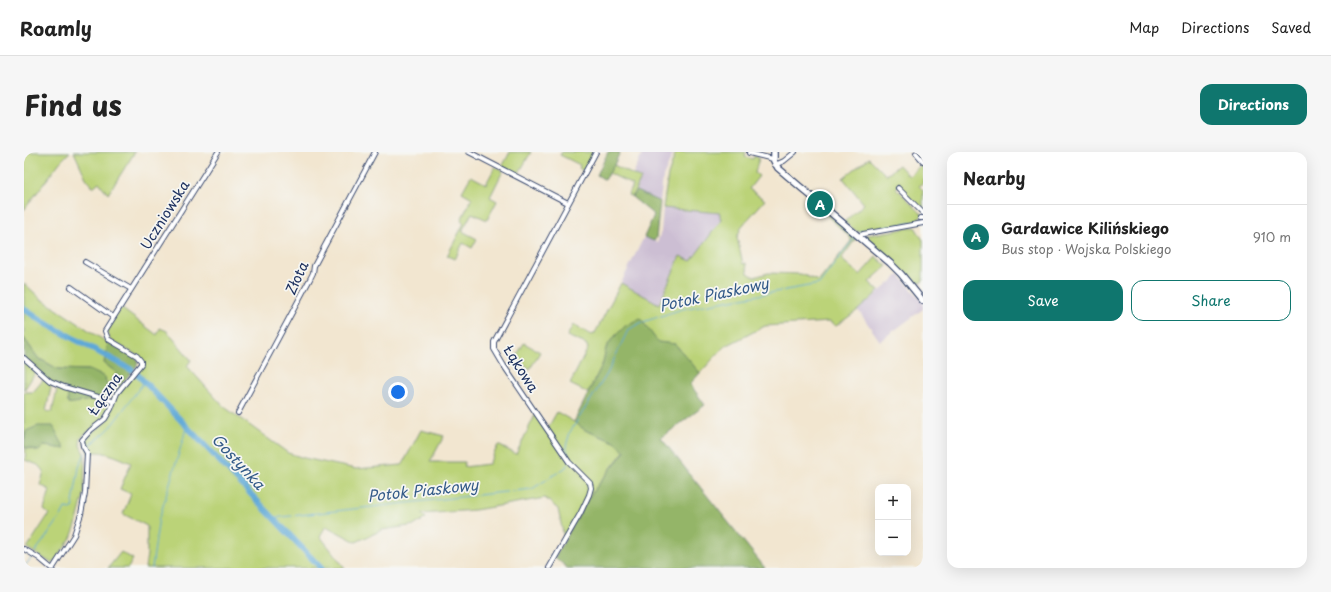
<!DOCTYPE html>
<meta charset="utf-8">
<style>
:root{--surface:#fff;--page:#f6f6f6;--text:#222;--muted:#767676;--line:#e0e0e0;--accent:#0f766e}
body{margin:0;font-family:"Playpen Sans",sans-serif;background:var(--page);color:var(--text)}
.controls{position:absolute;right:12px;bottom:12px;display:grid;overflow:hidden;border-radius:8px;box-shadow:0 4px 16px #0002}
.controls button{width:36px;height:36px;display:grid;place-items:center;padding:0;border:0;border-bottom:1px solid var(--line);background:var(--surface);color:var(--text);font:20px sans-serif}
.you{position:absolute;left:374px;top:240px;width:14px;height:14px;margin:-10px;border:3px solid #fff;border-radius:50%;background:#1a73e8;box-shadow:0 0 0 6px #1a73e833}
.badge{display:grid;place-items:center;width:26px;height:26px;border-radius:50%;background:var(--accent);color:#fff;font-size:13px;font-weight:700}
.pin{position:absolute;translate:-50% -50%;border:2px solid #fff;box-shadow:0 1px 4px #0006}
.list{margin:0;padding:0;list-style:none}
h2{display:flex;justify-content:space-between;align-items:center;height:52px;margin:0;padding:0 16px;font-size:17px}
h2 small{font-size:13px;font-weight:400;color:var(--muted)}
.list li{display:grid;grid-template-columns:26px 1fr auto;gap:12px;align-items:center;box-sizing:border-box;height:64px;padding:0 16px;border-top:1px solid var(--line)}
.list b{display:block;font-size:15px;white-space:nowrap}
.list p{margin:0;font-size:13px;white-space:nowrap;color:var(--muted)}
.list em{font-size:13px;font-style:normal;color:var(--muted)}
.actions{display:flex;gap:8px;padding:12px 16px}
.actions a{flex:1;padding:9px 0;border:1px solid var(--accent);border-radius:12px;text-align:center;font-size:14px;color:var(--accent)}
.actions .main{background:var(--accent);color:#fff}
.map{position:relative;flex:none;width:899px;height:416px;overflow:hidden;border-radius:12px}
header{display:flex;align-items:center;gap:24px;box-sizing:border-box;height:56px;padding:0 20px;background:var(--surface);border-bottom:1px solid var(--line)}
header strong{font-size:19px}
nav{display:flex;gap:22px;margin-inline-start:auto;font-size:14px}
.intro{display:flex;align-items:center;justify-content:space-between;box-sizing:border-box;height:96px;padding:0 24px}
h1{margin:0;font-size:28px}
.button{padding:10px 18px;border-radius:12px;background:var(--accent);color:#fff;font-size:14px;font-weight:700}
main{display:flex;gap:24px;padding:0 24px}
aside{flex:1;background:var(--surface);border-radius:12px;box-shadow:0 4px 16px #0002}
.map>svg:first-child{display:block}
.industrial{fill:#ccbed3}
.green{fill:#bbd378;stroke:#6b816b}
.forest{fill:#94b568;stroke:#587263}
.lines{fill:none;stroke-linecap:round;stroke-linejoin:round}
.stream{stroke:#5fa9d7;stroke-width:1}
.river{stroke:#5fa9d7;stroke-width:6}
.street-casing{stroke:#3b4a6f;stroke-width:6}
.secondary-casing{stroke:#3b4a6f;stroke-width:8}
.street{stroke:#fff;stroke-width:4}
.secondary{stroke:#fff;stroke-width:5.5}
.labels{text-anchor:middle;stroke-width:3.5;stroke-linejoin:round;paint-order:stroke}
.street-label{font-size:14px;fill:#1b2f5e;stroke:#f6f6f2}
.water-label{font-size:15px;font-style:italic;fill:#335a88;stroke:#f6f6f2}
</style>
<header>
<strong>Roamly</strong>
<nav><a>Map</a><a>Directions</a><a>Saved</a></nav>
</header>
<div class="intro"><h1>Find us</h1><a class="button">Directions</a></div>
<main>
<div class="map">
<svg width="899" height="416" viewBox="0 0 899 416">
<rect width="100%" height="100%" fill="#f6f6f2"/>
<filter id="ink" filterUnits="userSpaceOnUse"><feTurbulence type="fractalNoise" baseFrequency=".025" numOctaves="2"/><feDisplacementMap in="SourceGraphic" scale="8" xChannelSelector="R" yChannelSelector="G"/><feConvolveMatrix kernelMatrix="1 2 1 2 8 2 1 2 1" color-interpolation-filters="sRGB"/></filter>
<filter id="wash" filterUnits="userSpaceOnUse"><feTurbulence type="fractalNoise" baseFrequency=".012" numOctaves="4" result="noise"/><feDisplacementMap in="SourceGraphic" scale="16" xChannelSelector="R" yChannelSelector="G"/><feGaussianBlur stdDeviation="0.9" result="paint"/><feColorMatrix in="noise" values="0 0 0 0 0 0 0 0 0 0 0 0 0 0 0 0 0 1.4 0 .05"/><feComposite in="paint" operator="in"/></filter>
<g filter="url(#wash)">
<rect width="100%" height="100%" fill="#f2e6d0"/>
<!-- industrial -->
<g class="industrial">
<polygon points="619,0 650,0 639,25 636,50 612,39 617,27 609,23"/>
<polygon points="639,56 696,61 696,66 698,67 667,109 656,104 634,152 597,131 620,85 633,90 637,80"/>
<polygon points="875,123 899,150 899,157 856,189 834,158"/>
</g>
<!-- green -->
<g class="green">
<polygon points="0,0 46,0 36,10 0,58"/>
<polygon points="50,0 111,0 84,42 75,30 69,35 62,26"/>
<polygon points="486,0 507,0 494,23 478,15"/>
<polygon points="538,0 570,0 559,19 555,16 556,13 536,3"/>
<polygon points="652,0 722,0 721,5 729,7 730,4 735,6 731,21 735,24 725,37 741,48 718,74 713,85 719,112 722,111 724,121 730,125 744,121 777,122 789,127 795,129 827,89 826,85 800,61 803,61 833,85 817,107 836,123 852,105 863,114 845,130 855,139 834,158 812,174 805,170 741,174 700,195 676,221 651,192 588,187 582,196 579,211 564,241 546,232 564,196 562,192 543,184 549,173 568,183 571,181 597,131 635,152 656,104 667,109 698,67 696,66 696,61 639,56 644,23"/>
<polygon points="845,6 862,23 875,13 885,24 899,11 899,31 895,34 899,38 899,59 874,34 872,36 899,63 895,66 896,70 836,80 832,79 820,70 840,52 819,26"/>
<polygon points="590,13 617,27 608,45 604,43 609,33 585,21"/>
<polygon points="471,15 479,19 466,45 473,49 463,68 448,61 438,79 453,87 448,96 439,91 431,107 423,104 440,71 437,68 448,46 438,40 447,24 462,32"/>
<polygon points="891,75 899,88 899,129 890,134 871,113 839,84"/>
<polygon points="0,131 16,146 84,191 80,211 93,221 83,234 65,218 34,217 14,206 0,186"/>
<path d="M97,156L133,183L136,176L143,179L167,208L163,214L199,254L264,301L280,306L332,317L378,313L397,278L420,284L406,310H441L440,315L465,312L474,293L492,302L511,263L522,279L533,260L550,270L561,278L591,290L601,298L567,342L540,386L534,357L521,346L451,358L398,362L402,366L391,373L358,378L332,390L302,374L296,384L321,416H121L123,402V374L99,362L107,342L96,337L107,311C96,306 75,296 65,302L60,291C63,279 75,278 82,269C87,262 89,251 93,243C100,232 112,223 119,212L116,205L86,188L83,178Z"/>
<polygon points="500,191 516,200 506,217 490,208"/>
<polygon points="0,209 12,220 0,238"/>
<path d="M20,227L28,231L22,259L28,260L34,233L86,250C85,267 69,276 57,285L56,293L61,304L60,342L52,373L47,386L29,412L3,396L25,362L20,358L26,338L16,333L20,320L14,313L1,308L2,295L15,299L20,294L41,296L2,279L0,287V240H9Z"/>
<polygon points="97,400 109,407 104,416 84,416"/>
</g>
<!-- forest -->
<g class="forest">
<polygon points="584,0 596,0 590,13 581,28 573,23"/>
<polygon points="612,39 636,50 632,86 630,89 620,85 630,63 608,45"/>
<polygon points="616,166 634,190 651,192 676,221 666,232 681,253 637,286 741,416 543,416 531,405 567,342 601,299 591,290 561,278 550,270 579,211 582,196 588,187 601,174"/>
<polygon points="0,186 14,206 34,217 65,218 81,225 83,234 93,221 80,211 84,191 110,204 114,208 113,214 86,245 44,252 43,237 20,227 0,209"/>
<polygon points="14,274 29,274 41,297 20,294 15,299 0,295 2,279"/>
</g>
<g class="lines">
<!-- stream -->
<g class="stream">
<polyline points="835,80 837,79 899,69"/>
<polyline points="63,296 84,278 120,230"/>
<polyline points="545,306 542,294 546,280 583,222 604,178 616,171 658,157 795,132 831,85"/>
<polyline points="136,364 160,284 162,274"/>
<polyline points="249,366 508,337 541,316 544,312"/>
<polyline points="11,400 36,366 41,356 48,357 55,315 61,301"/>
<polyline points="0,415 8,405"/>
<polyline points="128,416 135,365"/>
</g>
<!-- river -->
<g class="river">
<polyline points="0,157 21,171 108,218"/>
<polyline points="113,222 297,416"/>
</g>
</g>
</g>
<g filter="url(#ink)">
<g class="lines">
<!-- street casing -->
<g class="street-casing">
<g id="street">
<polyline points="445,0 544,51"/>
<polyline points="725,1 749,7"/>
<polyline points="892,1 899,9"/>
<polyline points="751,13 760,9 771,0"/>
<polyline points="874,36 899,61"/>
<polyline points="896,66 899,66"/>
<polyline points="835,84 839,82 899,71"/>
<polyline points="61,110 107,137"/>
<polyline points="47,135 89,165"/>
<polyline points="0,206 26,229 40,235 88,249"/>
<polyline points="214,261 286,127 289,121 290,114 351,0"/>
<polyline points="0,397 15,406 27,416"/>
<polyline points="29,416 50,383 57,362 61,341 63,301 59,294 58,288 67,278 81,267 87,257 93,241 117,212 117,209 113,204 84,187 81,179 194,0"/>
<polyline points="525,416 556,362 565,343 567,336 566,331 545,310 480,214 470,197 470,190 572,0"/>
</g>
</g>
<!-- secondary casing -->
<g class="secondary-casing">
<polyline id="secondary" points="750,0 750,9 754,16 866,111 877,122 899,149"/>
</g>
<!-- street -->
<use href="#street" class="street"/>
<!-- secondary -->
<use href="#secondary" class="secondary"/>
</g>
</g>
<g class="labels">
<!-- street labels -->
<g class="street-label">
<text transform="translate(141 63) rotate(-58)" y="5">Uczniowska</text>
<text transform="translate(273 126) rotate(-65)" y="5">Złota</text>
<text transform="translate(497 217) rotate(58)" y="5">Łąkowa</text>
<text transform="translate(81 242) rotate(-55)" y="5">Łączna</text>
</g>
<!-- water labels -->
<g class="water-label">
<text transform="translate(690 143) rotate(-12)" y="5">Potok Piaskowy</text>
<text transform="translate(214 310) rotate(47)" y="5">Gostynka</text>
<text transform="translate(399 339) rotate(-6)" y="5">Potok Piaskowy</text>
</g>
</g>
</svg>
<div class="controls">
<button>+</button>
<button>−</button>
</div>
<div class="you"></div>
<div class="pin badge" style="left:796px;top:52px">A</div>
</div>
<aside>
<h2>Nearby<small></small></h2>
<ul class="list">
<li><span class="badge">A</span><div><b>Gardawice Kilińskiego</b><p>Bus stop · Wojska Polskiego</p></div><em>910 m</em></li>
</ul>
<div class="actions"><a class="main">Save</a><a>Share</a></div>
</aside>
</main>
